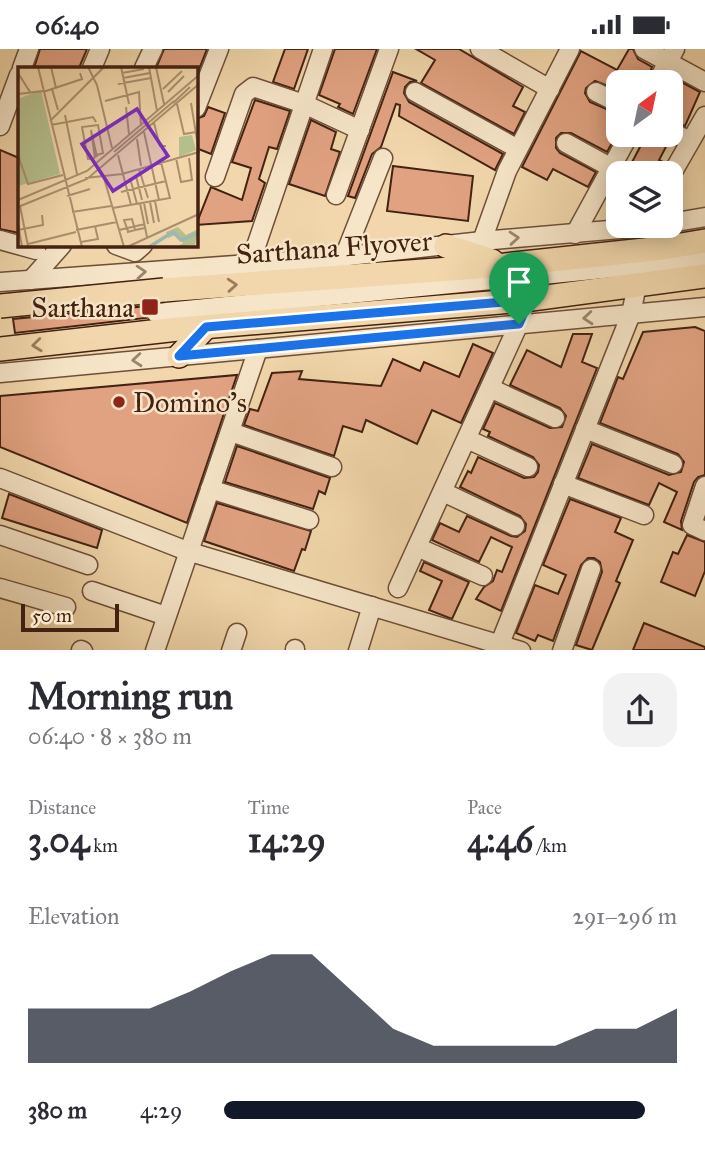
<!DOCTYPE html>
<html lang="en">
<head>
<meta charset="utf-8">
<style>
	body { margin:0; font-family:"IM FELL Great Primer",serif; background:#f2f2f3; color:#2b2b33; height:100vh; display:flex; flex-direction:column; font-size:26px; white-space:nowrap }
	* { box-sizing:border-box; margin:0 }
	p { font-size:23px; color:#7c7c81 }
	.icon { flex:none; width:38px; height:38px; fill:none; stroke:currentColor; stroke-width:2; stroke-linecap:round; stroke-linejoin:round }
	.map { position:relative; height:601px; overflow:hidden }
	.sheet { display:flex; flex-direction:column; background:#fff; flex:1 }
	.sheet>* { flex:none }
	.needle { width:46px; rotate:33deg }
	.tools { position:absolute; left:606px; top:21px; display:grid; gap:14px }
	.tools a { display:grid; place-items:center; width:77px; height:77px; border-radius:14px; background:#fff; box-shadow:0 4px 18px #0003; font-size:35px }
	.scale { position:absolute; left:21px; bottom:18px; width:98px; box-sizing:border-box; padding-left:7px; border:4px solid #432211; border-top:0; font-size:19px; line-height:24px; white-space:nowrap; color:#432211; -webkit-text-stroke:5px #f6e5c8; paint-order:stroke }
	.pin { position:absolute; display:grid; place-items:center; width:60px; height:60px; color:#fff; margin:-72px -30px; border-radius:50% 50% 50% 0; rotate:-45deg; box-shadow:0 0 7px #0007 }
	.pin .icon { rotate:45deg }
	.round { display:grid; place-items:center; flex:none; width:74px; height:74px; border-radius:21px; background:#f2f2f3 }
	.head { display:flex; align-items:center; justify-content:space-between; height:119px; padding:0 28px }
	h1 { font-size:38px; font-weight:700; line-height:52px }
	.metrics { display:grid; grid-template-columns:repeat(3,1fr); gap:10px; height:119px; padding:7px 28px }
	.metrics div { display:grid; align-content:center }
	.metrics b { font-size:35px; font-weight:700 }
	.metrics small { font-size:19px; font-weight:400 }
	.metrics p { font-size:19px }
	.chart { height:196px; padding:14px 28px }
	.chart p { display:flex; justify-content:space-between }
	.chart svg { width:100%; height:126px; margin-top:7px; fill:#111827; opacity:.7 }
	ul { padding:0 28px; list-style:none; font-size:23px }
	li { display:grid; grid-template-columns:112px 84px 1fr; align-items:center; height:52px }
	li i { height:18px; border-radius:9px; background:#111827 }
	.status { display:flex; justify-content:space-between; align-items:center; height:49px; padding:0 35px; background:#fff; direction:ltr }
	.status svg { height:19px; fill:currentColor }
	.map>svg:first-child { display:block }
	.building { fill:#e1a281; stroke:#432211; stroke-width:2 }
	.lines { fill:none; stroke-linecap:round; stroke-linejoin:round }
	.minor-casing { stroke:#6e4f38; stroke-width:21 }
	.major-casing { stroke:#432211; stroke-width:26 }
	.minor { stroke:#f6e5c8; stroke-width:18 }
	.major { stroke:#f1d7ab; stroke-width:23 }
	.major-bridge-casing { stroke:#432211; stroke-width:26; stroke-linecap:butt }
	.major-bridge { stroke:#f1d7ab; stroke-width:23 }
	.oneway { stroke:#9c846c }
	.oneway2 { stroke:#9a7c5e }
	.route-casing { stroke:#fff; stroke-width:14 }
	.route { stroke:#1a73e8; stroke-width:9 }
	.poi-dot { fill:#8f2418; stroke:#f6e5c8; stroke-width:2.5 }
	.labels { text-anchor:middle; stroke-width:5; stroke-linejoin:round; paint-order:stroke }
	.street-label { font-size:28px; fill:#432211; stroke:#f6e5c8 }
	.poi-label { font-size:28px; fill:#432211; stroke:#f6e5c8; text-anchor:end }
	.inset-river { fill:none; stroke:#9cb8b1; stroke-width:3.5 }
	.inset-road { fill:none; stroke:#ab8f6d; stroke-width:2 }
	.view { fill:#7b2cbf; fill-opacity:0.15; stroke:#7b2cbf; stroke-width:3.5 }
	.inset-edge { fill:none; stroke:#432211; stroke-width:3.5 }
</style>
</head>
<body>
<div class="status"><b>06:40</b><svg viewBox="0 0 49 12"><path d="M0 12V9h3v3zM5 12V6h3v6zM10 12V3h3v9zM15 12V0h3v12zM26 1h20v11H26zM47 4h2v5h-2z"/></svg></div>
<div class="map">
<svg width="705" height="602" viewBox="0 0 705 602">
	<rect width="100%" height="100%" fill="#f1d7ab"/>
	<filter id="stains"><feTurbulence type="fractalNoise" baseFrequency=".00286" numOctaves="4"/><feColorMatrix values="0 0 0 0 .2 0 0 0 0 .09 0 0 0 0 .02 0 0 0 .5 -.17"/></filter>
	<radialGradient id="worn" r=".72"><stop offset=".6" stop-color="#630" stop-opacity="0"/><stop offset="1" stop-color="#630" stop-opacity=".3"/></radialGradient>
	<g class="building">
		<polygon points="40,0 87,0 79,19 34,19"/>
		<polygon points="164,0 207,0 196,28 196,19 156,19"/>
		<polygon points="285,0 308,0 294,40 273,33"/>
		<polygon points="335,0 377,0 353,65 338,58 340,55 319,46"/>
		<polygon points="416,0 459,0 523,38 513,57 525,63 514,85 421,34 435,11"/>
		<polygon points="629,0 633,0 638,10 652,18 646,33 618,33 618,41 595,32 586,39 585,44 590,53 618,65 618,83 607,103 571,84 561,84 556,89 556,99 560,104 596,123 588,138 553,120 547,131 522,118 581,2 617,21"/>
		<polygon points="393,23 417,32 410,33 405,38 404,44 409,53 503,105 495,121 399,67 400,56 396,55 381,98 372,105 355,149 348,147"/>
		<polygon points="672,28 700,43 685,77 670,71 670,33"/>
		<polygon points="255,51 290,62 277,100 269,98 259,130 265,134 252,172 196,176 211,138 242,151 251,119 232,113"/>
		<polygon points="208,58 225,64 211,105 196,99 196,70 204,67"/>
		<polygon points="311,71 336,83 331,100 340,103 325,147 289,135"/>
		<polygon points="640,86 660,86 668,94 659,111 665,114 659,124 632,124 630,117 640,98 637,96"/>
		<polygon points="0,101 19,109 19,184 0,180"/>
		<polygon points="393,117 473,127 468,172 387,162"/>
		<polygon points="148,257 145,264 146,269 15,284 13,270"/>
		<polygon points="695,278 705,282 705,426 698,428 694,433 681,472 682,481 664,473 677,443 659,434 649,456 578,429 592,395 669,426 681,423 684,413 678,405 600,374 618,328 623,330 643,283"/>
		<polygon points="573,285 592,285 582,313 597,319 501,562 476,550 484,538 493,532 497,521 502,523 512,498 491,488 479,513 432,491 440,474 459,483 467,467 511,487 517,488 525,482 526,475 520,467 460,438 468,422 471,424 478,408 524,429 534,428 538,423 539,416 533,408 488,387 490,383 483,380 495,354 550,379 562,378 566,367 560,359 510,336 527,301 561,318"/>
		<polygon points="473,295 493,304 461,374 432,361 417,395 366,371 362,383 343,377 334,407 244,376 250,360 258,362 272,324 302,322 299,330 381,337 393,310 420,322 424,313 459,328"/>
		<polygon points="237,326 187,474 0,398 0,347"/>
		<polygon points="237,397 330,429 325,445 319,442 313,460 225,433"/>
		<polygon points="9,445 102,481 97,499 2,469"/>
		<polygon points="570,450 621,469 615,483 633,491 616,532 620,534 592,601 576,596 602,523 600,513 594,509 588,509 581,516 553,592 538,586 535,592 516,584 535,536 558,545 566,526 543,516"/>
		<polygon points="217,454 311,482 305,501 302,500 294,522 204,492"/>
		<polygon points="687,486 705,493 705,522 695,547 661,533 673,503 678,505"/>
		<polygon points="424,513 469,533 452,570 429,561 442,532 420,522"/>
		<polygon points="644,574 705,598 705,601 633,601"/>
	</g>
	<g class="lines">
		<g class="minor-casing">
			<g id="minor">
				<polyline points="480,0 550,40"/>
				<polyline points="644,0 705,33"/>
				<polyline points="22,19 29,0"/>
				<polyline points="92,19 100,0"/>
				<polyline points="144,19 153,0"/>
				<polyline points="657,33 675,0"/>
				<polyline points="415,43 518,100"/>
				<polyline points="596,43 618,54"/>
				<polyline points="196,59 219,0"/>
				<polyline points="0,77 19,26"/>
				<polyline points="670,82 690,92"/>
				<polyline points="566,94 621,124"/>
				<polyline points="215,128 244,45 253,38 304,55 360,81"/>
				<polyline points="670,128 705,67"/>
				<polyline points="336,146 389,0"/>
				<polyline points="670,174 705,168"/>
				<polyline points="575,185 629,86"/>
				<polyline points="0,191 36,201"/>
				<polyline points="482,192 507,122 570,0"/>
				<polyline points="116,196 135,203 143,196"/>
				<polyline points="344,208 383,109"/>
				<polyline points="250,215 323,0"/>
				<polyline points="31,231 62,196"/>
				<polyline points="0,233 331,209 482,192 655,177"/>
				<polyline points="156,264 705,210"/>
				<polyline points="0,324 705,258"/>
				<polyline points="490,339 555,369"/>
				<polyline points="585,380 673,415"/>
				<polyline points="231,383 332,418"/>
				<polyline points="467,390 528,418"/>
				<polyline points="0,429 187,502 521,602"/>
				<polyline points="563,435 644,466"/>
				<polyline points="705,437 692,476 705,482"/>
				<polyline points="210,440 309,471"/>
				<polyline points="443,443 515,477"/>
				<polyline points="0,486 88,516"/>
				<polyline points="417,498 483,527"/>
				<polyline points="0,539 66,558"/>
				<polyline points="398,539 522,268"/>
				<polyline points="92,542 166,567"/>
				<polyline points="81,601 83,602"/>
				<polyline points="155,602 258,300"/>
				<polyline points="231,602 237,584"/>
				<polyline points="295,602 295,600"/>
				<polyline points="358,602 372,557"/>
				<polyline points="497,602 631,265 637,236"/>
				<polyline points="562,602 591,520"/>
			</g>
		</g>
		<g class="major-casing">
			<g id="major">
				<polyline points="446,197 492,212"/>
				<polyline points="164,241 505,216 663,199 705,192"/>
				<polyline points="0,300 178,280 524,251 705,227"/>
				<polyline points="179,307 206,278"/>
			</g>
		</g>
		<use href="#minor" class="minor"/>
		<use href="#major" class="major"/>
		<g class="major-bridge-casing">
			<polyline id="major-bridge" points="0,257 164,241"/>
		</g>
		<use href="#major-bridge" class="major-bridge"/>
	</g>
	<defs><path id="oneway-chevron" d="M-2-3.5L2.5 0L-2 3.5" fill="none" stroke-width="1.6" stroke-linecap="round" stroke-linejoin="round" transform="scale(1.75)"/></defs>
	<g class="oneway">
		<use href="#oneway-chevron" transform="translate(514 189) rotate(-4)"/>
		<use href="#oneway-chevron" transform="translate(141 223) rotate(-4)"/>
		<use href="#oneway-chevron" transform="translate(588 269) rotate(175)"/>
		<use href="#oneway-chevron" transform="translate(137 311) rotate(175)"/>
	</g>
	<g class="oneway2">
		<use href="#oneway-chevron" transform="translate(232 236) rotate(-4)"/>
		<use href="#oneway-chevron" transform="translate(37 296) rotate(174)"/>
	</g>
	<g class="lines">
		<g class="route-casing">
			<polygon id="route" points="529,251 519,275 179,307 206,278"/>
		</g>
		<use href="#route" class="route"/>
	</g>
	<g class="poi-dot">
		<rect x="141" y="249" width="18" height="18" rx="3.5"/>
		<circle cx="119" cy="353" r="7"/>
	</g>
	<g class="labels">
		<g class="street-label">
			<text transform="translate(334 198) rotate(-4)" y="10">Sarthana Flyover</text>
		</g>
		<g class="poi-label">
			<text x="134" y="268">Sarthana</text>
			<text x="133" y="363" text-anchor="start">Domino's</text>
		</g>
	</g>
	<g transform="translate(18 18)">
		<rect width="180" height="180" fill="#f1d7ab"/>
		<path d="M23,23L42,107L0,119V32ZM174,68L178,83L161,90V70ZM160,160L168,168L180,162L177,178L159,180L165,176L157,168L150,171L148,165Z" fill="#b5bf8d"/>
		<path class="inset-river" d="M131,180L155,165L163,173L181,166"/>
		<path class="inset-road" d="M20,0L64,180M33,0L38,21M70,0L79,18L94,81M103,0L111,37M131,0L139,44M138,0L146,37M0,6L12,25M104,6L126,2M105,11L132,6M100,17L133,11M34,22L40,43M145,22L164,4M25,25L64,12L62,6M150,25L166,9M0,27L25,24M87,34L121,25L123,59M155,36L172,20M159,37L166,67L178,65M108,40L111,67M47,48L59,107M32,54L86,0M136,56L142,79H148M33,58L75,50L78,55M73,63L79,90M73,63L77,91M126,65L141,133M119,72L123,99M96,85L156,34M0,88L10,117L45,108M100,88L113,138M77,91L70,92L64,60L80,58L85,86L79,88M158,91L163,115L174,113L171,91M121,102L130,131M118,109L124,133M67,111L104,107L181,85L173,36M86,111L106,180M112,111L119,137M103,125L148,114M49,129L72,122M0,133L69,104L181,8M137,134L141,155M132,135L136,156M122,136L129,170M126,136L130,157M2,139L10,179M0,140L69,112L181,17M95,141L152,131L143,95M54,145L93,139M0,157L4,180M0,163L25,158L24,148M58,163L99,155M101,163L127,157M117,163L114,152L106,153L110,164V165L117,163L127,161M63,175L80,172L77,159M10,177L58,165M109,180L181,147"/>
		<path class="view" d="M119,42L150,89L95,124L64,77Z"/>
		<rect width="180" height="180" class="inset-edge"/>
	</g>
	<rect width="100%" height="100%" filter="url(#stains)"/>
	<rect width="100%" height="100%" fill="url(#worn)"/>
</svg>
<div class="tools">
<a><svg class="needle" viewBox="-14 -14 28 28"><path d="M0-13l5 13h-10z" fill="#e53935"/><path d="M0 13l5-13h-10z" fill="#7c7c81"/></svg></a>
<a><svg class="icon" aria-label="layers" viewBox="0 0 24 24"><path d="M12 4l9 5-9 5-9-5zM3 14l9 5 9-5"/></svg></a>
</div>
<div class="scale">50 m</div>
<div class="pin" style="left:519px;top:275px;background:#1e9e55"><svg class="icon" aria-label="arrive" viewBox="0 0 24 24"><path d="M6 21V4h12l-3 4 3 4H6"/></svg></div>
</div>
<section class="sheet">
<div class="head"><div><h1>Morning run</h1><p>06:40 · 8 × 380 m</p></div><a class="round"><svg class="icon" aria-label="share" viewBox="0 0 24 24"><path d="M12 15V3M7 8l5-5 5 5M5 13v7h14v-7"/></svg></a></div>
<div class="metrics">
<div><p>Distance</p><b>3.04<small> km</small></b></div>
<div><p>Time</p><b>14:29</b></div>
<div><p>Pace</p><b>4:46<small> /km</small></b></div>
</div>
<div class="chart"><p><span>Elevation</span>291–296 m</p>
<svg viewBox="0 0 160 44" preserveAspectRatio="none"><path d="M0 44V25L10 25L20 25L30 25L40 19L50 12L60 6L70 6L80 19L90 32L100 38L110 38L120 38L130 38L140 32L150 32L160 25V44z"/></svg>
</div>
<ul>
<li><b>380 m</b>4:29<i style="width:93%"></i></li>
</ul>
</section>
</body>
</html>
